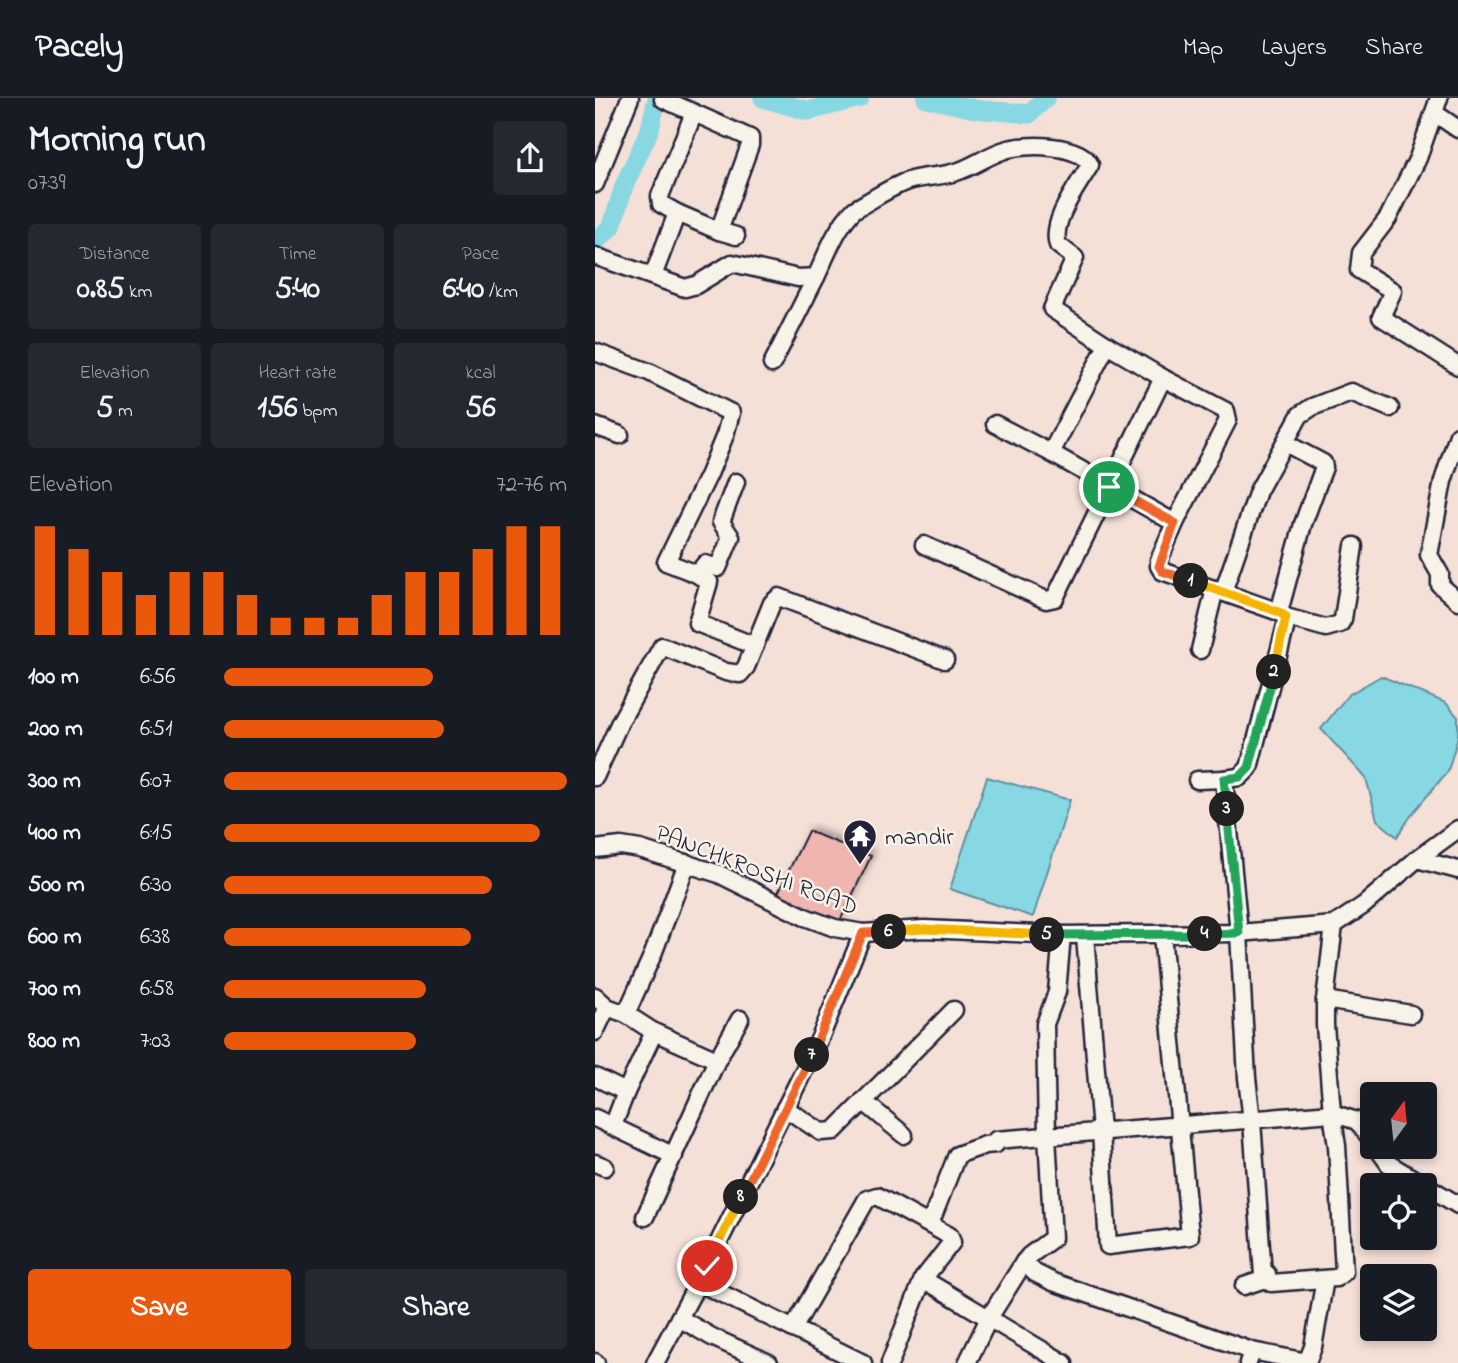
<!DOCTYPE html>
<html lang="en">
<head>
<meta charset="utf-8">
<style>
	body { margin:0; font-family:"Indie Flower",sans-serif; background:#242831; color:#f1f3f6; height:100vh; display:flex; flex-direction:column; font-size:26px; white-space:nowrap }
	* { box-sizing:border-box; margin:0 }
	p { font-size:23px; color:#9ea1a6 }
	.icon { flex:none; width:38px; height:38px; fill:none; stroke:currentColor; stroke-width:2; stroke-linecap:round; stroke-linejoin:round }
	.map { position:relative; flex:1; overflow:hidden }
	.details { display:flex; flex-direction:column; background:#171b24; width:595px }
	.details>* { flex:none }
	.needle { width:46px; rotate:15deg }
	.tools { position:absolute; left:765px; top:984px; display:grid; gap:14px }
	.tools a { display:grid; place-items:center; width:77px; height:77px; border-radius:7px; background:#171b24; box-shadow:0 4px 10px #0003; font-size:35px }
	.pin { position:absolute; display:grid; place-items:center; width:60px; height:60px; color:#fff; margin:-30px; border:4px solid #fff; border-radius:50%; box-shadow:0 2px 7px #0007 }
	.km { position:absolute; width:35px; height:35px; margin:-18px; border-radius:50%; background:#222; color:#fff; font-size:19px; line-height:35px; text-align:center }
	.round { display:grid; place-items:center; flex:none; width:74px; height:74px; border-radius:7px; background:#242831 }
	.head { display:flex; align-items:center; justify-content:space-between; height:119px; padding:0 28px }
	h1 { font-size:38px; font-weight:800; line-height:52px }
	.metrics { display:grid; grid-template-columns:repeat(3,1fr); gap:10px; height:119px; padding:7px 28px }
	.metrics div { display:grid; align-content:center; border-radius:7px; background:#242831; text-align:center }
	.metrics b { font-size:30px; font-weight:800 }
	.metrics small { font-size:19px; font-weight:400 }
	.metrics p { font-size:19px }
	.chart { height:196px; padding:14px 28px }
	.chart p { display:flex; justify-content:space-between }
	.chart svg { width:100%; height:126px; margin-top:7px; stroke:#ea580c; stroke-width:6 }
	.primary-button { display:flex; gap:14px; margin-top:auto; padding:14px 28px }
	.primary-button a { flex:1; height:80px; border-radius:7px; background:#ea580c; color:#fff; font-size:28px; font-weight:800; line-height:80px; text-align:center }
	.primary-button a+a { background:#242831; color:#f1f3f6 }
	ul { padding:0 28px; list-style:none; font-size:23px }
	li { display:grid; grid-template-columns:112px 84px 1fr; align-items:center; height:52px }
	li i { height:18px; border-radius:9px; background:#ea580c }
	header { display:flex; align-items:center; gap:42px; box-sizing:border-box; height:98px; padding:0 35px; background:#171b24; border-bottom:2px solid #363941 }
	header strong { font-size:33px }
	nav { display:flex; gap:38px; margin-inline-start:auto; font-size:24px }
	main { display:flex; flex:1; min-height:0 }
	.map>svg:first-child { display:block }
	.water { fill:#88d8e3; stroke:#5f8fa0; stroke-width:2 }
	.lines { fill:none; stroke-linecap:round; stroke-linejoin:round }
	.river { stroke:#88d8e3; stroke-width:19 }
	.building { fill:#f0b5ae; stroke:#22223b; stroke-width:2; filter:url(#shadow) }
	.minor-casing { stroke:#22223b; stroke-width:21 }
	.minor { stroke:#f7f3e8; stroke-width:16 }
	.split-1-casing { stroke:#fff; stroke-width:14 }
	.split-2-casing { stroke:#fff; stroke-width:14 }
	.split-3-casing { stroke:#fff; stroke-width:14 }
	.split-4-casing { stroke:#fff; stroke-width:14 }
	.split-5-casing { stroke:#fff; stroke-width:14 }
	.split-6-casing { stroke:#fff; stroke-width:14 }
	.split-7-casing { stroke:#fff; stroke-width:14 }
	.split-8-casing { stroke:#fff; stroke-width:14 }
	.split-9-casing { stroke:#fff; stroke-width:14 }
	.split-1 { stroke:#f0652b; stroke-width:9 }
	.split-2 { stroke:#f5b400; stroke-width:9 }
	.split-3 { stroke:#22a559; stroke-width:9 }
	.split-4 { stroke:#22a559; stroke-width:9 }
	.split-5 { stroke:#22a559; stroke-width:9 }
	.split-6 { stroke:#f5b400; stroke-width:9 }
	.split-7 { stroke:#f0652b; stroke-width:9 }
	.split-8 { stroke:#f0652b; stroke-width:9 }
	.split-9 { stroke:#f5b400; stroke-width:9 }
	.labels { text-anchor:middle; stroke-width:5; stroke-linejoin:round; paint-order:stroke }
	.poi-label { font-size:24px; fill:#22223b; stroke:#f7f3e8; text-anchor:start }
	.street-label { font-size:24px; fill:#22223b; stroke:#f7f3e8 }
</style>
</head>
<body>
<header>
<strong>Pacely</strong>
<nav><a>Map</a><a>Layers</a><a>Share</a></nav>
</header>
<main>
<section class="details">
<div class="head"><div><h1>Morning run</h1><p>07:39</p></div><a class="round"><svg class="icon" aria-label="share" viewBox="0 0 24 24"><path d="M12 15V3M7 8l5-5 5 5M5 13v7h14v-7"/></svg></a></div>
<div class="metrics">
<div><p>Distance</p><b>0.85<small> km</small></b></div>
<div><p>Time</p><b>5:40</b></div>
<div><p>Pace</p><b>6:40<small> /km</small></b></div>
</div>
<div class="metrics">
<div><p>Elevation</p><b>5<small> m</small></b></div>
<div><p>Heart rate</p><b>156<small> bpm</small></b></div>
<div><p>kcal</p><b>56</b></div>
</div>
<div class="chart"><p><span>Elevation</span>72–76 m</p>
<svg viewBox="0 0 160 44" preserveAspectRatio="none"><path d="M5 44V6M15 44V14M25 44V22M35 44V30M45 44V22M55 44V22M65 44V30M75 44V38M85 44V38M95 44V38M105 44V30M115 44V22M125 44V22M135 44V14M145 44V6M155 44V6"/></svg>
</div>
<ul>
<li><b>100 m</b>6:56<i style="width:61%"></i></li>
<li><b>200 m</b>6:51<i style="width:64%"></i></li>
<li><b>300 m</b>6:07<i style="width:100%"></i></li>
<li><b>400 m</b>6:15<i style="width:92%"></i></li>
<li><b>500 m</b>6:30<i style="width:78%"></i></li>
<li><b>600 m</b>6:38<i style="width:72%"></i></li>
<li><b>700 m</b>6:58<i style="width:59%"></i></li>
<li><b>800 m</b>7:03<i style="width:56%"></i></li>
</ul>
<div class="primary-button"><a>Save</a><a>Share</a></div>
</section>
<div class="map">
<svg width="863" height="1265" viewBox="0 0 863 1265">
	<defs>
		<filter id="shadow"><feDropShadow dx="4.5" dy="-4.5" stdDeviation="3.5" flood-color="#0004"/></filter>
	</defs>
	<rect width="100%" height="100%" fill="#f5e0d7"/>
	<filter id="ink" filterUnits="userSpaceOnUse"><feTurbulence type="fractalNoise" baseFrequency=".0143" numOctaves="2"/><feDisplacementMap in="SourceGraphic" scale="14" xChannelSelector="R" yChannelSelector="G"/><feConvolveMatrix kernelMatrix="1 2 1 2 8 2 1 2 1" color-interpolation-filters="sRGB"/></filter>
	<g filter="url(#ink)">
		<g class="water">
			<polygon points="786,578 851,605 863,619 863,638 853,673 817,716 802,739 782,722 771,680 726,631 753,597"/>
			<polygon points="392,679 475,702 438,819 355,791"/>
		</g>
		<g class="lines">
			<g class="river">
				<polyline points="168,0 213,13 265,0"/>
				<polyline points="331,0 379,11 434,16 451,0"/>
				<polyline points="0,144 17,128 29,88 55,31 62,0"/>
			</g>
		</g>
		<polygon class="building" points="213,733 276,758 245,823 181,799"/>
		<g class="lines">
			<g class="minor-casing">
				<g id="minor">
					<polyline points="844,0 823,60 793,120 766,155 764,172 798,193 786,219 863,268"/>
					<polyline points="68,1 155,40 155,47 124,133 141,138"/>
					<polyline points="844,18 863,31"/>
					<polyline points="0,86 35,0"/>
					<polyline points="82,115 124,133"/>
					<path d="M0,158L90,190L101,187L137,165L203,180L221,179C232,156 241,129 260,111C277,102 295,89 313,83C328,78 345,79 361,74C378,69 393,57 410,52C430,45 486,46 495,67C483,88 455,123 463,147L480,160L457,211L512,247L456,355L580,425L564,462V468L567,473L684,514L691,519L692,523L654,670L645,679L629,681L644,835L652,980L657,1023L668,1177L670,1181L676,1185L741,1180L749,1174L742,1048L737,1015L730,927V902L739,827"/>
					<polyline points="58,178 82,115 66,106 65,98 99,15"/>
					<polyline points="512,247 568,280 631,313 633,322 580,425"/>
					<polyline points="0,254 54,274 136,315 130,337 114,376 71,464 102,476 114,484 102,525 160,548"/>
					<polyline points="177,266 221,179"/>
					<polyline points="400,326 456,355"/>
					<polyline points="0,328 25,337"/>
					<polyline points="863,337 848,383 834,457 845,476 845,487 863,503"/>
					<polyline points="329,447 451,502 460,500 568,280"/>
					<polyline points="102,476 110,466 123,470 136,439 126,424 141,384"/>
					<polyline points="628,494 663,393 705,317 717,309 756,294 795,310"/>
					<polyline points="684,514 708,426 729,369 728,365 690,345"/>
					<polyline points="691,519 731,530 745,526 748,521 759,448"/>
					<polyline points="605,552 620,491"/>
					<polyline points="0,679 25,624 67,548 131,574 145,576 151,569 177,505 184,499 350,562"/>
					<polyline points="602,682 629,681"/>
					<polyline points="0,751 26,748 45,751 124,776 210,819 240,830 268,835 329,831 467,837 644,835 739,827 769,807 822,761 863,731"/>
					<polyline points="822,761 863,772"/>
					<polyline points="490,838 506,1033 513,1148 595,1138 567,836"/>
					<polyline points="0,898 12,909 31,916 59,934 122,962"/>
					<polyline points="730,902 816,916"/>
					<polyline points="31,916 58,856 92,765"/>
					<polyline points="0,934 12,909"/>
					<polyline points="0,979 31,994"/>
					<polyline points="268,1003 309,1037"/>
					<polyline points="190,1010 226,1034 239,1033 359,912"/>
					<polyline points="0,1020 79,1058"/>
					<polyline points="18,1028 31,994 59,934"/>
					<polyline points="401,1042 737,1015 762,1023 777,1042"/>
					<polyline points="781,1048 794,1066 829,1087"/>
					<polyline points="0,1065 10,1069"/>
					<polyline points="830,1087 863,1107"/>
					<polyline points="50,1119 122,962 145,921"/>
					<polyline points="335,1126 362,1057 390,1047 401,1046"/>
					<polyline points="429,1164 440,1175 458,1184 657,1253"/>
					<polyline points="103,1184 268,1265"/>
					<polyline points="649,1188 670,1181 672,1176"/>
					<polyline points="84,1220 117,1239 174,1265"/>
					<polyline points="198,1231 272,1101 282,1098 355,1138 357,1144 328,1181"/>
					<polyline points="0,1264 1,1265"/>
					<polyline points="60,1265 112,1168 226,938 268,835"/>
					<polyline points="295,1265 328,1181 469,1265"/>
					<polyline points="372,1265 394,1220 429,1164 434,1158 458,1140 452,1038 450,926 462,894 467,837"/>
					<polyline points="653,1265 657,1253 712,1264 718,1249 730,1181"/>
				</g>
			</g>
			<use href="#minor" class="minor"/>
		</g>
	</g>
	<g class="lines" filter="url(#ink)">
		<g class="split-1-casing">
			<polyline id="split-1" points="514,389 580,425 564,468 567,473 596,483"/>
		</g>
		<g class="split-2-casing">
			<polyline id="split-2" points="596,483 684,514 691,519 679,574"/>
		</g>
		<g class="split-3-casing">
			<polyline id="split-3" points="632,711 629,681 645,679 654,670 679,574"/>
		</g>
		<g class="split-4-casing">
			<polyline id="split-4" points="610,836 644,835 632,711"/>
		</g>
		<g class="split-5-casing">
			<polyline id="split-5" points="452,837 610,836"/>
		</g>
		<g class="split-6-casing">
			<polyline id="split-6" points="294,834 329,831 452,837"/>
		</g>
		<g class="split-7-casing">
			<polyline id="split-7" points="217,957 268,835 294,834"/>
		</g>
		<g class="split-8-casing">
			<polyline id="split-8" points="146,1099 217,957"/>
		</g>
		<g class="split-9-casing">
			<polyline id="split-9" points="112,1168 146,1099"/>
		</g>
		<use href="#split-1" class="split-1"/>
		<use href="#split-2" class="split-2"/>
		<use href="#split-3" class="split-3"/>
		<use href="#split-4" class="split-4"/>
		<use href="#split-5" class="split-5"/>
		<use href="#split-6" class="split-6"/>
		<use href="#split-7" class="split-7"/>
		<use href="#split-8" class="split-8"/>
		<use href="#split-9" class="split-9"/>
	</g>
	<defs>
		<g id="temple-pin" transform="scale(1.75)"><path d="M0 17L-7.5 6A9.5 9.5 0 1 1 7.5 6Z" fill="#22223b" stroke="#f7f3e8"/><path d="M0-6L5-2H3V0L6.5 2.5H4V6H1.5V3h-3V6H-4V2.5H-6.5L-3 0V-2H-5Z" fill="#fff"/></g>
	</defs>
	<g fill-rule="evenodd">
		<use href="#temple-pin" x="265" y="738"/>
	</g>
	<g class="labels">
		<g class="poi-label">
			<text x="290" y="746">mandir</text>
		</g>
		<g class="street-label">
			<text transform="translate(162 771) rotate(21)" y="8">PANCHKROSHI ROAD</text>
		</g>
	</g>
</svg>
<div class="tools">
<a><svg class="needle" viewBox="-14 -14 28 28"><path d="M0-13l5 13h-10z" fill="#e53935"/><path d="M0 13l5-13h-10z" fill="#9ea1a6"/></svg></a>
<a><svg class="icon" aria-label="locate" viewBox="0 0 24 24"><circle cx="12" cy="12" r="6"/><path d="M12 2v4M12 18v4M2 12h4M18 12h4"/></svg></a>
<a><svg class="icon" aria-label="layers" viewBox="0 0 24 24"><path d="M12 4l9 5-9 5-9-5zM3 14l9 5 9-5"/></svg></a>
</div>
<div class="pin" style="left:514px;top:389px;background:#1e9e55"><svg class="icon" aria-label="arrive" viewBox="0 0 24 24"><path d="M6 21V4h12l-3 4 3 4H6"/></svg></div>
<div class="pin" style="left:112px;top:1168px;background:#d93025"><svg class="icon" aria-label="check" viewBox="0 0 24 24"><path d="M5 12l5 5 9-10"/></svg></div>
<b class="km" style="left:596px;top:483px">1</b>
<b class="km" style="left:679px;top:574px">2</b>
<b class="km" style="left:632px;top:711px">3</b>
<b class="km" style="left:610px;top:836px">4</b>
<b class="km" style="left:452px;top:837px">5</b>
<b class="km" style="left:294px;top:834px">6</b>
<b class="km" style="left:217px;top:957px">7</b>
<b class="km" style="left:146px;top:1099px">8</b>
</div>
</main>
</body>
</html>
